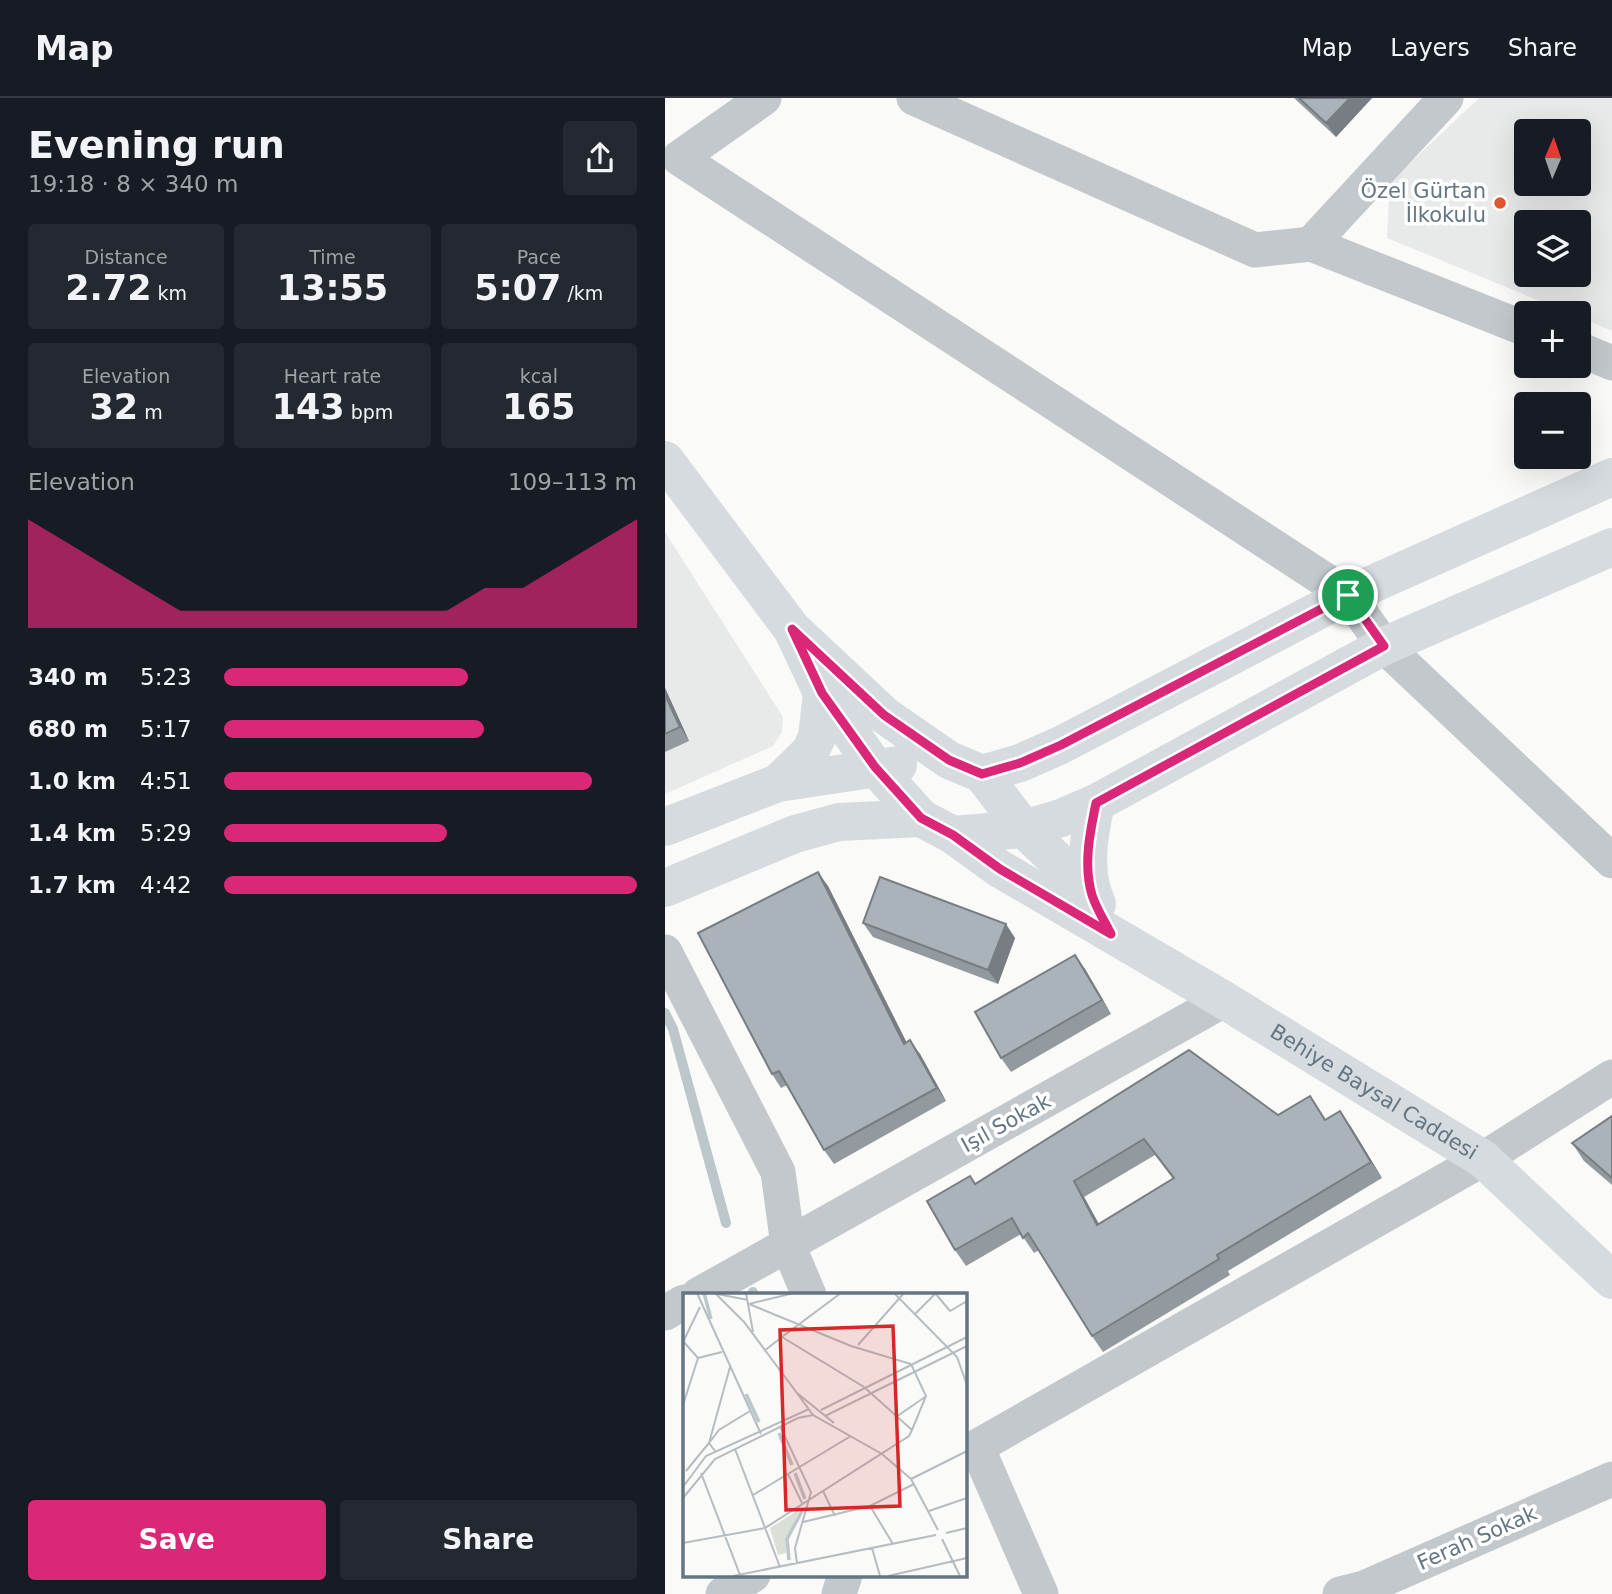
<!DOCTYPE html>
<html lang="en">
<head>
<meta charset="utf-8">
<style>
	body { margin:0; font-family:"DejaVu Sans",sans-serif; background:#242831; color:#f1f3f6; height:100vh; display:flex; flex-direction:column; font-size:26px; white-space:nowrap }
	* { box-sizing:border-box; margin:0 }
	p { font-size:23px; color:#9ea1a6 }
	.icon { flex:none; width:38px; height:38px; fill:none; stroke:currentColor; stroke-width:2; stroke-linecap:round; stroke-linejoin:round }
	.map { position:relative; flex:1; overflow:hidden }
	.side { display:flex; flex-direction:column; background:#171b24; width:665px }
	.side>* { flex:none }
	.needle { width:46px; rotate:2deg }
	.buttons { position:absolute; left:849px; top:21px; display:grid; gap:14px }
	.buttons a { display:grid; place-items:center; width:77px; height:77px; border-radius:7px; background:#171b24; box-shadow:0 7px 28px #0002; font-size:35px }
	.pin { position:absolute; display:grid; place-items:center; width:60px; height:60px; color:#fff; margin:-30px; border:4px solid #fff; border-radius:50%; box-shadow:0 2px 7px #0007 }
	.round { display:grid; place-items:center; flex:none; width:74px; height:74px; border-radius:7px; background:#242831 }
	.headline { display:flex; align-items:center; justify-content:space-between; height:119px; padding:0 28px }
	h1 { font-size:38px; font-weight:600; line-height:52px }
	.metrics { display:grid; grid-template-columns:repeat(3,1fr); gap:10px; height:119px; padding:7px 28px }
	.metrics div { display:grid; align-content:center; border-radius:7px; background:#242831; text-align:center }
	.metrics b { font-size:35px; font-weight:600 }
	.metrics small { font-size:19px; font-weight:400 }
	.metrics p { font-size:19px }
	.chart { height:196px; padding:14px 28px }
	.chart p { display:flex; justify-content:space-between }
	.chart svg { width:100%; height:126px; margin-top:7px; fill:#db2777; opacity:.7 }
	.action { display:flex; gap:14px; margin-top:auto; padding:14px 28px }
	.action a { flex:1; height:80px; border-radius:7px; background:#db2777; color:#fff; font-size:28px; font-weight:600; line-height:80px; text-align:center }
	.action a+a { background:#242831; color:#f1f3f6 }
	ul { padding:0 28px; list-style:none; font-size:23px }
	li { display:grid; grid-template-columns:112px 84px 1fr; align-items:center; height:52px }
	li i { height:18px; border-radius:9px; background:#db2777 }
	header { display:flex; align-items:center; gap:42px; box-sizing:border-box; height:98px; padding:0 35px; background:#171b24; border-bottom:2px solid #363941 }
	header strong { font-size:33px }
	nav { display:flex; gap:38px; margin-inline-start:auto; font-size:24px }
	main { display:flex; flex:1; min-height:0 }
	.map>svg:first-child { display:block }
	.built { fill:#e8e9e9; fill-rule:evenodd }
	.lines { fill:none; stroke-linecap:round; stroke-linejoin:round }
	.stream { stroke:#bbc7cb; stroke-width:10 }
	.minor { stroke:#c3c8cc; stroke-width:35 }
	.secondary { stroke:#d6dbdf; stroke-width:38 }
	.wall { fill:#929a9f; fill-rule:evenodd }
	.shaded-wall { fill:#777d82 }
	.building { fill:#aab3b9; stroke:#777d82; stroke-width:2; fill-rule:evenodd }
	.route-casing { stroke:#fff; stroke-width:14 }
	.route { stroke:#db2777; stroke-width:9 }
	.poi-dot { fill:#e4572e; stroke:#fff; stroke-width:2.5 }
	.labels { text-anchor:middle; stroke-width:7; stroke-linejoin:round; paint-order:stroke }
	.poi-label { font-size:21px; fill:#657683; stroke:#fff; text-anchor:end }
	.street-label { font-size:21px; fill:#657683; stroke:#fff }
	.inset-river { fill:none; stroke:#bbc7cb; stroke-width:3.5 }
	.inset-road { fill:none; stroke:#b5bdc2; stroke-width:2 }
	.view { fill:#d62828; fill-opacity:0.15; stroke:#d62828; stroke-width:3.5 }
	.inset-edge { fill:none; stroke:#657683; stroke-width:3.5 }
</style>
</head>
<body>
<header>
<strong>Map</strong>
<nav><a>Map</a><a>Layers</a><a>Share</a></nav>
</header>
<main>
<section class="side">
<div class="headline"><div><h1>Evening run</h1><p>19:18 · 8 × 340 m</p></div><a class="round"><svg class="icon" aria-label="share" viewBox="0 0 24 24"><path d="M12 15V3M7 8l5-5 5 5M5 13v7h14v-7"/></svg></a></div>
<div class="metrics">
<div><p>Distance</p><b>2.72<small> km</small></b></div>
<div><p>Time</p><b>13:55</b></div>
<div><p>Pace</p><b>5:07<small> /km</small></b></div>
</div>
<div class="metrics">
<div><p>Elevation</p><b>32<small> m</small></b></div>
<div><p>Heart rate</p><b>143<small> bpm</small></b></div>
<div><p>kcal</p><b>165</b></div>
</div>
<div class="chart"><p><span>Elevation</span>109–113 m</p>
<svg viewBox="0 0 160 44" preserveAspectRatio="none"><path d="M0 44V6L10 14L20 22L30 30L40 38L50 38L60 38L70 38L80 38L90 38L100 38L110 38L120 30L130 30L140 22L150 14L160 6V44z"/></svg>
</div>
<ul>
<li><b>340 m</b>5:23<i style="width:59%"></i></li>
<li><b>680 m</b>5:17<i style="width:63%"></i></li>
<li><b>1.0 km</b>4:51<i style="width:89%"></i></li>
<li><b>1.4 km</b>5:29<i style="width:54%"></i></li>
<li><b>1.7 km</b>4:42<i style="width:100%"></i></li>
</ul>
<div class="action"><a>Save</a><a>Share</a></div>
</section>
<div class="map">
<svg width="947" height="1496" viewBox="0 0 947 1496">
	<rect width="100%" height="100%" fill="#fafaf8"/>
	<g class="built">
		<path d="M814,0H947V233L914,219V215H904L722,140L725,84ZM861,33H914V86H861ZM861,124H914V177H861Z"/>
		<polygon points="0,434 118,619 117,634 108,648 0,696"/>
	</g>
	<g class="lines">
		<g class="stream">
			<polyline points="0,915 8,931 61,1125"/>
			<polyline points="88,1194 89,1197"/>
		</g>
		<g class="minor">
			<polyline points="99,0 14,60 683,497 719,548 947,763"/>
			<polyline points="249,0 590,152 646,146 861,231"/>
			<polyline points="646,146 781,0"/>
			<polyline points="914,251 947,265"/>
			<polyline points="0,854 113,1074 123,1147 144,1197"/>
			<polyline points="33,1197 559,902"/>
			<polyline points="0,1215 19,1204"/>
			<polyline points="312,1349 376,1496"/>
			<polyline points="299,1356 818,1061 947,979"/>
			<polyline points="58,1496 88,1477"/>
			<polyline points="174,1496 180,1477"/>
			<polyline points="675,1496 699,1490 947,1381"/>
		</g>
		<g class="secondary">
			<polyline points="0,362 127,531 219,617 284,662 317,676 359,731 427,796"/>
			<path id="s1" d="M127,531L157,595L210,669L256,720L288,737L335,771L559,902L818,1061L947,1182"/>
			<polyline points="317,676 355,665 396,647 683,497 947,379"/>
			<polyline points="113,685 145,654 152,639 157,595"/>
			<path d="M431,705C424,737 417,774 432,806"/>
			<polyline points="0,729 113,685 233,667"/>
			<polyline points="288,737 359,731 396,720 431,705 719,548 947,449"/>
			<polyline points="0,790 130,736 174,724 256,720"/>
		</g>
	</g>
	<g class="wall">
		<polygon points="629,0 707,0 671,39"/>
		<polygon points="0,590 24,643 0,654"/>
		<polygon points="163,788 241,944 255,956 281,1003 169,1066 159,1052 122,987 116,990 107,976"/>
		<polygon points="198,825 350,840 333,886 208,839"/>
		<polygon points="420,871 446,916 346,974 336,960"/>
		<path d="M524,952L613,1017L645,998L661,1022L686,1029L717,1080L563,1173L565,1177L438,1254L427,1238L374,1152L369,1155L356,1136L301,1168L290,1152L310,1086ZM490,1057L508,1081L434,1126L419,1099Z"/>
		<polygon points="947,1018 947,1087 919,1063 907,1045"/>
	</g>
	<g class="shaded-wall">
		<polygon points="685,0 707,0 671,39 661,25"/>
		<polygon points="0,590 24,643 15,629 0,597"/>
		<polygon points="153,774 163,788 249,959 239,946"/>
		<polygon points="341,826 350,840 333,886 323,872"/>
		<polygon points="410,857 420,871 446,916 437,902"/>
		<polygon points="245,942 255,956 281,1003 272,990"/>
		<polygon points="675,1013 686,1029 717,1080 706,1064"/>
		<polygon points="409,1083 419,1099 443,1143 432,1127"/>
	</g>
	<g class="building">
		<polygon points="634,0 685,0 661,25"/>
		<polygon points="0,597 15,629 0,636"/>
		<polygon points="153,774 239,946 245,942 272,990 159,1052 114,973 107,976 33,835"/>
		<polygon points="215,779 341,826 323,872 198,825"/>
		<polygon points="410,857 437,902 336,960 310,914"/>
		<path d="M524,952L613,1017L645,998L660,1022L675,1013L706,1064L552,1157L554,1161L427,1238L363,1135L358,1140L347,1120L290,1152L262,1103L305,1078L310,1086ZM479,1041L509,1080L432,1127L409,1083Z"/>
		<polygon points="947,1018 947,1080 907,1045"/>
	</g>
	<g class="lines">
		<g class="route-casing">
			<path id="route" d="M683,497L719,548L431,705C425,734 418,767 427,797C431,810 440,824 446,836L335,771L288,737L256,720L210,669L157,595L127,531L219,617L284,662L317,676L355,665L396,647Z"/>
		</g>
		<use href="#route" class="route"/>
	</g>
	<circle class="poi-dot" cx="835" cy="105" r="7"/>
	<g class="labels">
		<g class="poi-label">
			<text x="821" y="100">Özel Gürtan<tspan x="821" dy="24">İlkokulu</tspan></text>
		</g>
		<g class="street-label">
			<text dy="7" stroke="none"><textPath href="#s1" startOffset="760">Behiye Baysal Caddesi</textPath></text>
			<text transform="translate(341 1025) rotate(-29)" y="7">Işıl Sokak</text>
			<text transform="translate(812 1440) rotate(-24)" y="7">Ferah Sokak</text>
		</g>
	</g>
	<g transform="translate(18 1195)">
		<rect width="284" height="284" fill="#fafaf8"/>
		<path d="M117,216L105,242L103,260L95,262L87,235Z" fill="#dadfd7"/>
		<path class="inset-river" d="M21,0L28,26M63,101L76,129M96,140L109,172M112,180L122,206M106,267L104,246L119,218"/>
		<path class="inset-road" d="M14,0L78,141M32,0L61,29L114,100L151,130M63,0L70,39M211,0L274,64L284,92M252,0L267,18L284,8M34,1L65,7M66,11L168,53L228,71L243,103L229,137M66,11L111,0M231,22L252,1M0,48L15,65L0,112M0,49L17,14M175,52L221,0M81,58L99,44M15,65L39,59M114,100L130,122L199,161L228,186L255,237M138,117L284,44M142,123L284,53M213,124L242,104M97,133L128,199L112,255L114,271M52,156L97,274M32,158L26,150L36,137L67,118M3,178L26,150L47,74M18,180L57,282M105,181L119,210M228,186L284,158M0,194L23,163L126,116M140,198L152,223M70,202L168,143M0,205L32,166L115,125L130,122M187,213L210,251M246,218L284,205M120,229L187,213L231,191M263,240L284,235M259,246L277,283M0,250L82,235L226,143L229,137L181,94L99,44L158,0M189,255L197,283M50,283L253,242M205,283L284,265"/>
		<path class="view" d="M210,33L217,213L103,217L97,37Z"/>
		<rect width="284" height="284" class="inset-edge"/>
	</g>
</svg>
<div class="buttons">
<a><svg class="needle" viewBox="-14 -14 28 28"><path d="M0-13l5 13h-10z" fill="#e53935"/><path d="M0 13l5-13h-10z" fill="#9ea1a6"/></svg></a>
<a><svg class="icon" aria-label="layers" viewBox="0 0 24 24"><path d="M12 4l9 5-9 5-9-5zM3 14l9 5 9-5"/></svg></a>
<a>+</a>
<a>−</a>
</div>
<div class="pin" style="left:683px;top:497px;background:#1e9e55"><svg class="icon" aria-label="arrive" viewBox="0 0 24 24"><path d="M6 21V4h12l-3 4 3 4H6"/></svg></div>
</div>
</main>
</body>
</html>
